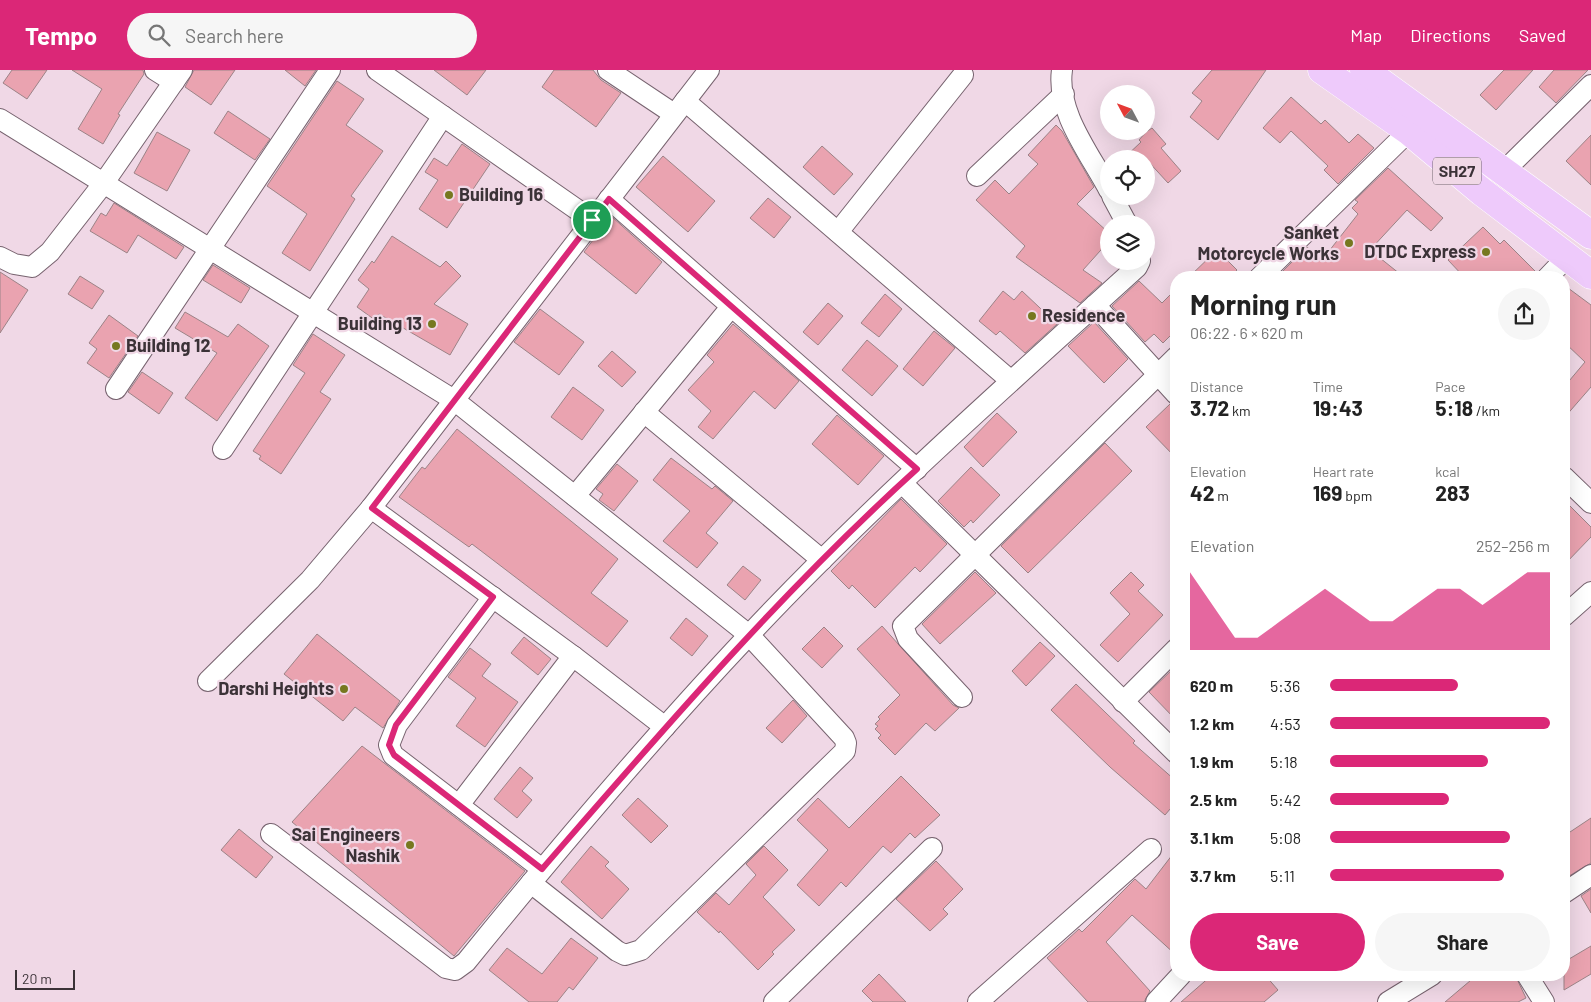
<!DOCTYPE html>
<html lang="en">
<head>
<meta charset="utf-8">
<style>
	body { margin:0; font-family:Barlow,sans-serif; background:#f6f6f6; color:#222; height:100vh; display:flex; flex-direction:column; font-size:19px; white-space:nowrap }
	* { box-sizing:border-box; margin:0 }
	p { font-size:16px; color:#767676 }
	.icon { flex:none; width:28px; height:28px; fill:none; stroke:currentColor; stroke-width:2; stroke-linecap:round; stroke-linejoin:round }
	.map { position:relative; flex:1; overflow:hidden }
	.details { position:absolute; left:1170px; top:201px; width:400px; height:710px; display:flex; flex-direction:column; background:#fff; border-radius:20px; box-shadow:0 5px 20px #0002 }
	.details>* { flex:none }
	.needle { width:32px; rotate:311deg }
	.controls { position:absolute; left:1100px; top:15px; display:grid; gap:10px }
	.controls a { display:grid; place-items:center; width:55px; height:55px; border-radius:50%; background:#fff; box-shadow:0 5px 20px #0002; font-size:25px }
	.scale { position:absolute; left:15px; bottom:12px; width:60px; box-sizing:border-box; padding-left:5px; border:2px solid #3b3237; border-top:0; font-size:14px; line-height:18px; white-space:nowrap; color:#3b3237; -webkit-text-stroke:4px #f0d8e6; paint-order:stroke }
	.pin { position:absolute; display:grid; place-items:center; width:42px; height:42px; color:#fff; margin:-21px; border:2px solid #fff; border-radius:50%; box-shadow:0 1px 5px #0007 }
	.round { display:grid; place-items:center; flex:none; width:52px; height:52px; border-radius:26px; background:#f6f6f6 }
	.overview { display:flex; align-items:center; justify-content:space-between; height:85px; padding:0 20px }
	h1 { font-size:28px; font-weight:700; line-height:38px }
	.figures { display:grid; grid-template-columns:repeat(3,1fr); gap:8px; height:85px; padding:5px 20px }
	.figures div { display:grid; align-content:center }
	.figures b { font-size:21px; font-weight:700 }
	.figures small { font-size:14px; font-weight:400 }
	.figures p { font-size:14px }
	.chart { height:140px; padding:10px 20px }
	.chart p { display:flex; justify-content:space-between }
	.chart svg { width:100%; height:90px; margin-top:5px; fill:#db2777; opacity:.7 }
	.button { display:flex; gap:10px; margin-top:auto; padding:10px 20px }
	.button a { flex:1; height:58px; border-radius:30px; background:#db2777; color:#fff; font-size:20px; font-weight:700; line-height:58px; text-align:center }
	.button a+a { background:#f6f6f6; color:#222 }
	ul { padding:0 20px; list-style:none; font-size:16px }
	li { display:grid; grid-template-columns:80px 60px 1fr; align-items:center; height:38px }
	li i { height:12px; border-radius:6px; background:#db2777 }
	header { display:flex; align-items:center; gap:30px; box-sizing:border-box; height:70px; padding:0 25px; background:#db2777; color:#fff }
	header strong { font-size:24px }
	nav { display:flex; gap:28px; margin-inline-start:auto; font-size:18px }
	.search { width:350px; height:45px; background:#f6f6f6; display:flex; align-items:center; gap:12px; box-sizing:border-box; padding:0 18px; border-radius:28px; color:#767676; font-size:19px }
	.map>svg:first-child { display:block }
	.building { fill:#eaa3b0; stroke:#9c8387 }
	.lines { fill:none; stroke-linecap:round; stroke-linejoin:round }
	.minor-casing { stroke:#77636f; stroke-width:22 }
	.primary-casing { stroke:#fff; stroke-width:29 }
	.minor { stroke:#fff; stroke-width:20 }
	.primary { stroke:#eecafb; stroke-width:28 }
	.route-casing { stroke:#fff; stroke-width:10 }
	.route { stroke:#db2777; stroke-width:6 }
	.poi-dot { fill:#76781f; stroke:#f0d8e6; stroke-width:2 }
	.labels { text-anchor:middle; stroke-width:4.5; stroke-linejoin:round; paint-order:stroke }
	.shield { fill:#f0d8e6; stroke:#71646c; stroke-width:1 }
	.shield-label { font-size:16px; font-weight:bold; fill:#3b3237 }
	.poi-label { font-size:18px; font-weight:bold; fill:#3b3237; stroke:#f0d8e6; text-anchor:end }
</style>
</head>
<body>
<header>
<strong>Tempo</strong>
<div class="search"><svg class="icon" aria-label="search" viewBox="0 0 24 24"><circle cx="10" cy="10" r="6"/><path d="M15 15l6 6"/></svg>Search here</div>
<nav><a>Map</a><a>Directions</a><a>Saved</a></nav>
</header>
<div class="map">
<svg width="1591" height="932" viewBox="0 0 1591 932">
	<rect width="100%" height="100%" fill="#f0d8e6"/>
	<g class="building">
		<polygon points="12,0 47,0 27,29 3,13"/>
		<polygon points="72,0 143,0 144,4 118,44 120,45 103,74 78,59 102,19"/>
		<polygon points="194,0 235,0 211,35 185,17"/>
		<polygon points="285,0 316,0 305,16"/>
		<polygon points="434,0 486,0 467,25"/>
		<polygon points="554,0 593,0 601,10 621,23 596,57 542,17"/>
		<polygon points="1212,0 1266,0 1218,70 1190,47 1202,31 1192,23"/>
		<polygon points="1504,0 1533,0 1496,40 1480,25"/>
		<polygon points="1554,0 1588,0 1556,33 1539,17"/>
		<polygon points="337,11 364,29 346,55 383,81 351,126 355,129 310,201 282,183 307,144 267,116"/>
		<polygon points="1291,27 1321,54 1325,50 1349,73 1358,64 1374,78 1338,114 1324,100 1328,96 1291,61 1280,73 1263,58"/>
		<polygon points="228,41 270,69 255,90 214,63"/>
		<polygon points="1056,55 1062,61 1094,117 1077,134 1109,163 1109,171 1083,200 1102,213 1080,233 1016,187 1025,176 976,130 995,110 1009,124 1038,94 1028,85"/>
		<polygon points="1152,58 1166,74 1161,78 1181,101 1168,113 1146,89 1123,89 1141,72 1139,70 1146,62"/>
		<polygon points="157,62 190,80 167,121 134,103"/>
		<polygon points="1591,65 1591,115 1566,91"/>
		<polygon points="462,74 490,94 447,158 419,139 438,110 425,102 434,88 447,96"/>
		<polygon points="822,76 853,104 834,125 803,97"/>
		<polygon points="663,86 715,131 688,162 636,117"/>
		<polygon points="1388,98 1443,148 1431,161 1407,140 1370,180 1405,208 1290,208 1283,201 1307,177 1322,190 1358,144 1352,138 1358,132 1355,130"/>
		<polygon points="768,128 791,147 774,168 750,148"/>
		<polygon points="114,133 184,177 176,189 138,165 127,183 90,161 101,143 106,146"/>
		<polygon points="611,146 662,192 636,224 584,182"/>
		<polygon points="1483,157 1500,174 1504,170 1537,203 1535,208 1465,208 1448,190"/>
		<polygon points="392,166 440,197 446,191 461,206 434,234 468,254 450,285 379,244 375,250 357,237 369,219 358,210 372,191 374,193"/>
		<polygon points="1217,180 1237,200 1229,208 1188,208"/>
		<polygon points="213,195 250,218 241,233 203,210"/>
		<polygon points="0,202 28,220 0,263"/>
		<polygon points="80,206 104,221 92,239 68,224"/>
		<polygon points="1139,211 1162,233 1176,219 1176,260 1163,273 1154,264 1145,272 1112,236"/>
		<polygon points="1564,215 1591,235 1591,317 1564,348 1564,317 1585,292 1564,272"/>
		<polygon points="1003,221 1014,230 1022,221 1057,254 1025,283 1000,261 996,265 979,251"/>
		<polygon points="885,224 902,239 879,267 861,253"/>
		<polygon points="828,233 843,246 818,275 803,262"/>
		<polygon points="540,239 584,272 559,305 514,272"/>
		<polygon points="185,242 228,267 238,254 269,276 217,351 185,328 217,283 175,258"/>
		<polygon points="109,245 138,266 109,308 87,293 97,279 89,273"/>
		<polygon points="1094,252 1128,289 1104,313 1068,276"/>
		<polygon points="733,254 799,311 775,339 754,321 713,369 698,357 711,341 688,320 714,292 707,285"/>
		<polygon points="934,261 955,278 923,316 903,299"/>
		<polygon points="313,264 345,285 320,322 331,329 281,404 259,389 261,386 253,381 305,303 293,295"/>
		<polygon points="867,270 898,296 872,326 842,300"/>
		<polygon points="612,281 636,302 622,317 598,296"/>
		<polygon points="142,302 173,323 159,344 128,322"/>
		<polygon points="573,317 604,340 582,370 551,347"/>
		<polygon points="1170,334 1176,336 1176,388 1146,357"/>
		<polygon points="997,343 1017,362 983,397 964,377"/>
		<polygon points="837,345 884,386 858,415 812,374"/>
		<polygon points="457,359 618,489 591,523 628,551 607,577 472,474 469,477 399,427 422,397 425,399"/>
		<polygon points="1105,373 1132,401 1028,503 1001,476"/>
		<polygon points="671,388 712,419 715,416 733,431 706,463 718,473 697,498 663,471 690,441 653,410"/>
		<polygon points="617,394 638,411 614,441 599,430 603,424 596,419"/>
		<polygon points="971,397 1000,425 973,453 971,450 964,457 938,431"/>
		<polygon points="901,429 947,474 920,502 915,497 875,538 852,515 849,519 831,501"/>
		<polygon points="1564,430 1591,457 1591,467 1564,495"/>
		<polygon points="743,496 761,510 745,530 727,515"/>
		<polygon points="975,502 996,523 940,574 922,554"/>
		<polygon points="1131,502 1144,515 1138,521 1163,545 1118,592 1100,575 1130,544 1110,523"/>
		<polygon points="686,548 708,566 692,586 670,568"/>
		<polygon points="882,556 953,635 959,638 935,661 926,653 895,685 878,668 881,665 875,659 878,656 875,654 880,649 878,647 900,625 857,579"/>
		<polygon points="824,557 843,576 822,598 802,579"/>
		<polygon points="317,564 400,631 383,658 355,637 343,651 284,604"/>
		<polygon points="524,567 551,589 538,605 511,583"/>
		<polygon points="1040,572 1055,586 1026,616 1012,601"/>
		<polygon points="470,578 491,594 482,606 518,632 485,677 456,656 476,628 448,607"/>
		<polygon points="1176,596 1176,650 1149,622"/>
		<polygon points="1076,614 1135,671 1133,673 1176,711 1176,732 1165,745 1110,697 1051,640"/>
		<polygon points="793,630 807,646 782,673 766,658"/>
		<polygon points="362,676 525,801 454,886 292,752"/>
		<polygon points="520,697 533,708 522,721 532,730 517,748 494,729"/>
		<polygon points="901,706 940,745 915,768 910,763 891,783 883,776 846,817 841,812 819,836 797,815 828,780 797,750 818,728 849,758"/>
		<polygon points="638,728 668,756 651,773 622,745"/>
		<polygon points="1591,748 1591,793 1564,809 1564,766"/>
		<polygon points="239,759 273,787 256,808 221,780"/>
		<polygon points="591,776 609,792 605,796 629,819 602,849 561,812"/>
		<polygon points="764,776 788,800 763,827 795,860 772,882 774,884 758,900 720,861 719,863 697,842 716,823 729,835 756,805 746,794"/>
		<polygon points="1176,780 1176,885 1132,845 1106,872 1150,921 1144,932 1088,932 1047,888 1079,859 1082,862 1135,809 1146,819"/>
		<polygon points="936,791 963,819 943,839 948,844 930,861 896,829"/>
		<polygon points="1591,819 1591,843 1581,826"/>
		<polygon points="571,868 598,888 573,920 569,917 557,932 529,932 489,900 507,878 542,904"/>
		<polygon points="1591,876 1591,904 1564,920 1564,892"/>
		<polygon points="879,904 906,932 873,932 862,921"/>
		<polygon points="1212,905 1265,905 1278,920 1264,932 1181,932"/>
		<polygon points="1477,905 1515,905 1526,928 1518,932 1445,932"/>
	</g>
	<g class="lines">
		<g class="minor-casing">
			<g id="minor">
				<polyline points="155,0 174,12"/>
				<polyline points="377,0 592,150"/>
				<polyline points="608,0 674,44"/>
				<path d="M1062,0C1056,42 1090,84 1109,120"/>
				<polyline points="685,31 1010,310"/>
				<polyline points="0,49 454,330 749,565 844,668 846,673 845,681 641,880 625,885 617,881 531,813"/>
				<polyline points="1504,101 1591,15"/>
				<polyline points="977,106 1064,24"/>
				<polyline points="1112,126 1127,154"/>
				<polyline points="609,129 917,399"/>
				<polyline points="838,162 963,5"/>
				<polyline points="0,187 14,194 32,197 50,182 103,114 182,0"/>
				<polyline points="1259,208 1409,61"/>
				<polyline points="1547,208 1567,187"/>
				<polyline points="1095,235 1176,324"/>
				<polyline points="116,319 330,0"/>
				<polyline points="644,342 822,490"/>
				<polyline points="223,379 443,46"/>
				<polyline points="1564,407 1591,433"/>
				<polyline points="902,413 1176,683"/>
				<polyline points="575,426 731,237"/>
				<polyline points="371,438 573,586 665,657"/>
				<polyline points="493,527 397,655 389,675 393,685 542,799"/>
				<polyline points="1564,546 1591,522"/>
				<polyline points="208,611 310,510 371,438 709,0"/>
				<polyline points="962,627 908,569 903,556 1176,287"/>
				<polyline points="1123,632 1176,579"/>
				<polyline points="459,735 573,586"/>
				<path d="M271,764L446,898L455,900L466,892C557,780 650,670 749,565C871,435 1005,317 1137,197L1140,191"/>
				<polyline points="1564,823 1591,805"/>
				<polyline points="1527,905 1544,932"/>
				<polyline points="774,932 932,778"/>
				<polyline points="978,932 1151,779"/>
				<polyline points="1156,932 1181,905"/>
				<polyline points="1388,932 1432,905"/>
			</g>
		</g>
		<g class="primary-casing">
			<g id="primary">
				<polyline points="1322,0 1409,61 1482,122 1591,205"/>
				<polyline points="1364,0 1591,165"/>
			</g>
		</g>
		<use href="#minor" class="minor"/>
		<use href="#primary" class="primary"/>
	</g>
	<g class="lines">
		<g class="route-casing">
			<path id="route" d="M609,129L917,399C781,522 662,661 542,799L394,685L389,675L396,655L493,527L372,438Z"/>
		</g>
		<use href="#route" class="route"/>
	</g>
	<g class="poi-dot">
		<circle cx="449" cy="125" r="5"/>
		<circle cx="1349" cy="173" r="5"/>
		<circle cx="1486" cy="182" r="5"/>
		<circle cx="1032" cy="246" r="5"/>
		<circle cx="432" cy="254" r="5"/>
		<circle cx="116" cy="276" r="5"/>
		<circle cx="344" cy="619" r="5"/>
		<circle cx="410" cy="775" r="5"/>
	</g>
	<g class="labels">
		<rect class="shield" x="1433" y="87.5" width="48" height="27" rx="4"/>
		<g class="shield-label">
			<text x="1457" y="107">SH27</text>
		</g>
		<g class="poi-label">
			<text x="459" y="131" text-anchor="start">Building 16</text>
			<text x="1339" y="169">Sanket<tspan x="1339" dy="21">Motorcycle Works</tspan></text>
			<text x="1476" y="188">DTDC Express</text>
			<text x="1042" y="252" text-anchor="start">Residence</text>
			<text x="422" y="260">Building 13</text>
			<text x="126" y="282" text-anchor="start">Building 12</text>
			<text x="334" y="625">Darshi Heights</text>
			<text x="400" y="771">Sai Engineers<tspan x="400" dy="21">Nashik</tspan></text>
		</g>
	</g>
</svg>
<div class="controls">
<a><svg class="needle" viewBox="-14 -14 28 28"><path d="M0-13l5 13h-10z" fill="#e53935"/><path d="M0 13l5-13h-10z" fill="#767676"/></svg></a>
<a><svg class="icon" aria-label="locate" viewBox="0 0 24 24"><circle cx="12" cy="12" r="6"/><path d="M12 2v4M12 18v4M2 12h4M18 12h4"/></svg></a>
<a><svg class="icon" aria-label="layers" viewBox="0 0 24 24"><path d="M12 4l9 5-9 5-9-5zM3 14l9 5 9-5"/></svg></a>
</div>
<div class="scale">20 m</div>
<div class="pin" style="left:592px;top:150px;background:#1e9e55"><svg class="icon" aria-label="arrive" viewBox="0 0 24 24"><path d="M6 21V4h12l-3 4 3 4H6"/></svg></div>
<section class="details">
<div class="overview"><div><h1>Morning run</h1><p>06:22 · 6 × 620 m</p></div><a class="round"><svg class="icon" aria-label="share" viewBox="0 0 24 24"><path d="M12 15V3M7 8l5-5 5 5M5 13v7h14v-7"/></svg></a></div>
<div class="figures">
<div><p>Distance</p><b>3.72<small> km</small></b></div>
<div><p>Time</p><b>19:43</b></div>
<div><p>Pace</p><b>5:18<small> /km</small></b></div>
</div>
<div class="figures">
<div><p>Elevation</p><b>42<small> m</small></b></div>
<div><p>Heart rate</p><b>169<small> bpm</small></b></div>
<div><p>kcal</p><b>283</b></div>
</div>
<div class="chart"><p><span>Elevation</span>252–256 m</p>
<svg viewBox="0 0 160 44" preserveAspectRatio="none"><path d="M0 44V6L10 22L20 38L30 38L40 30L50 22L60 14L70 22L80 30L90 30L100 22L110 14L120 14L130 22L140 14L150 6L160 6V44z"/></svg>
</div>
<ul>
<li><b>620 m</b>5:36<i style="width:58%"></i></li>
<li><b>1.2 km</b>4:53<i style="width:100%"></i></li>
<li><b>1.9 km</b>5:18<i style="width:72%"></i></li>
<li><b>2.5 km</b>5:42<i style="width:54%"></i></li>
<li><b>3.1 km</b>5:08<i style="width:82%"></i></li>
<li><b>3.7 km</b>5:11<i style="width:79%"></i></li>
</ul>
<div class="button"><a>Save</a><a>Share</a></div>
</section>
</div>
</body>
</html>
